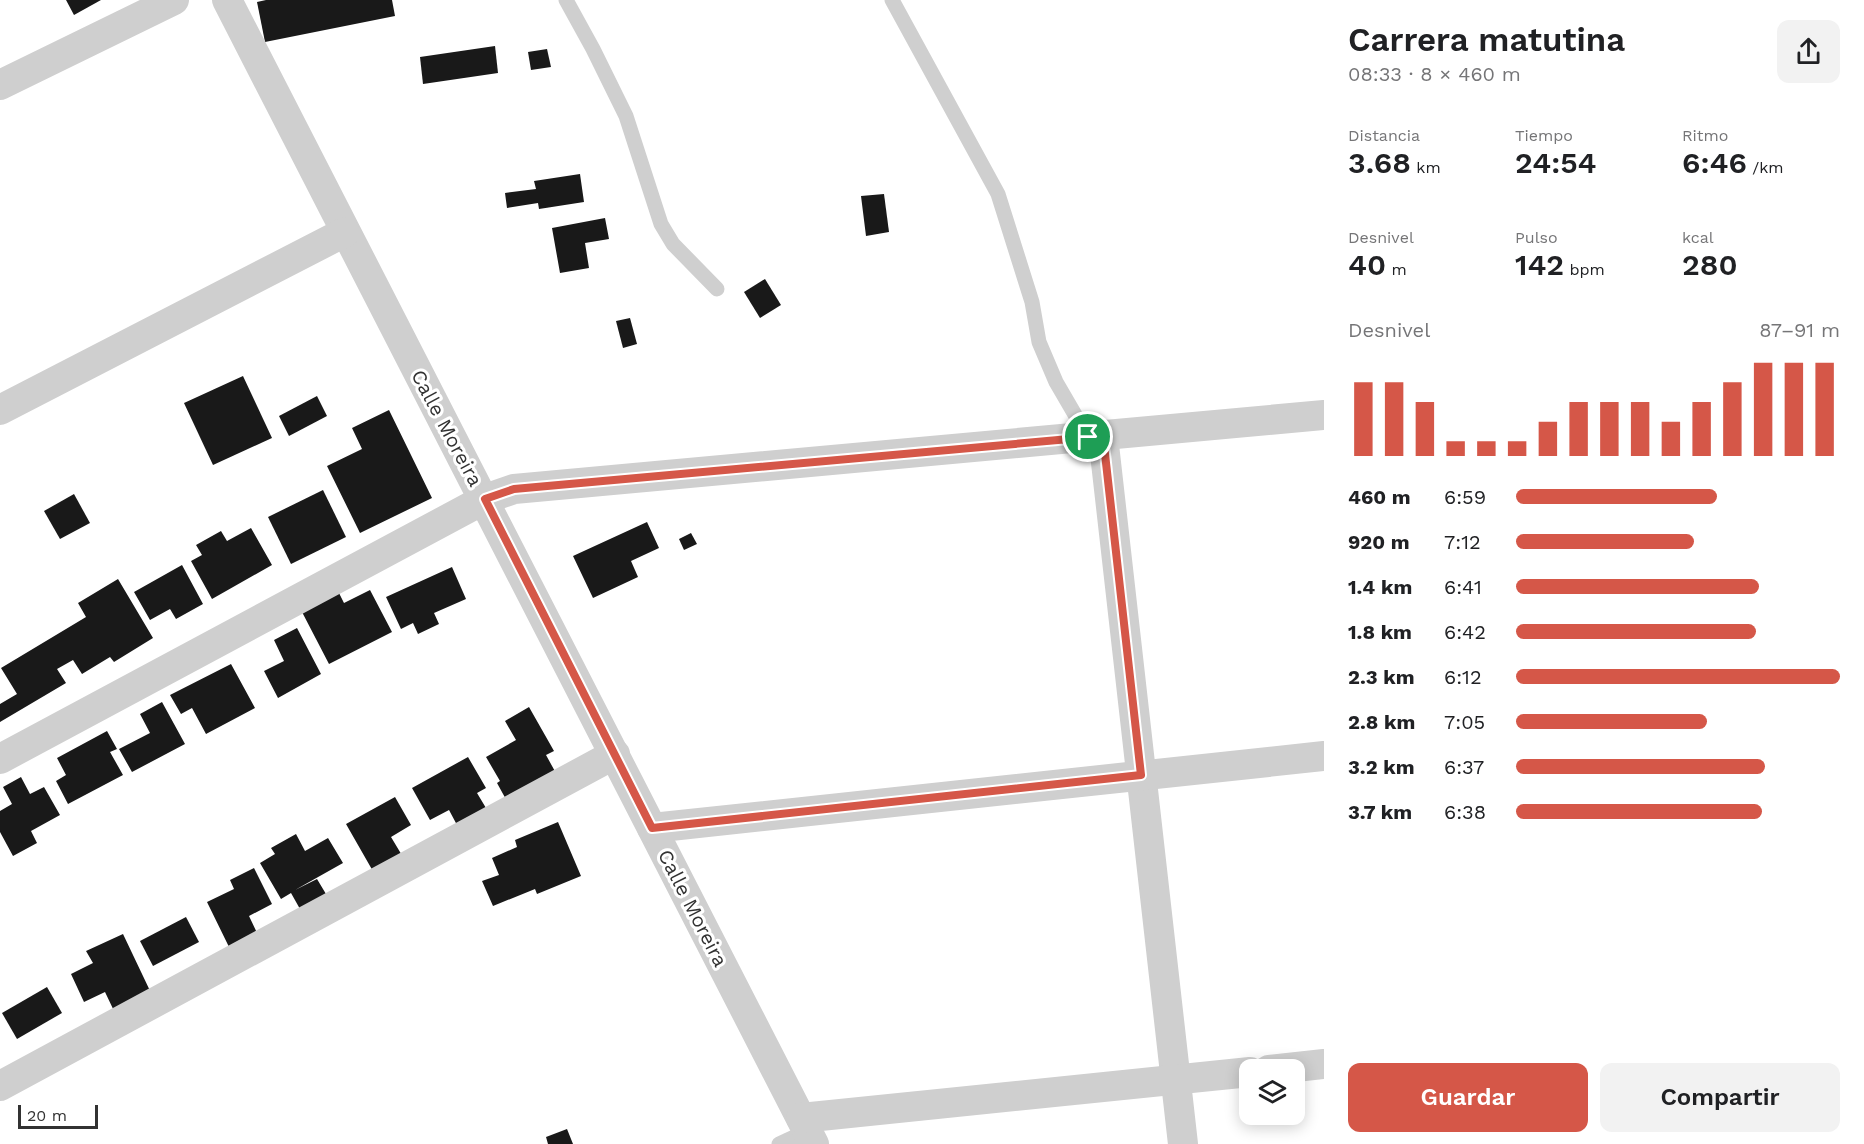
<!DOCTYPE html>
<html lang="es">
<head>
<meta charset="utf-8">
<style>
	body { margin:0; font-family:"Work Sans",sans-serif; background:#f2f2f2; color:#202124; height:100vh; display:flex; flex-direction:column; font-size:22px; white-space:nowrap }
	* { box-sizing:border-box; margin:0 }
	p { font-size:20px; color:#757577 }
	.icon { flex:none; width:33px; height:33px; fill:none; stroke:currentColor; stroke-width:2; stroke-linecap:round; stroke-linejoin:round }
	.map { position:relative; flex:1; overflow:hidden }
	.details { display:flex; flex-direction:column; background:#fff; width:540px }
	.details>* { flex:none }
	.fabs { position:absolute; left:1239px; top:1059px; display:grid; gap:12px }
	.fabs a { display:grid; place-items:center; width:66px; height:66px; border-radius:12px; background:#fff; box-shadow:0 3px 15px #0003; font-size:30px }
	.scale { position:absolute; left:18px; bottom:15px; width:80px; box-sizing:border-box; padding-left:6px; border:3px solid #323232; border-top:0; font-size:16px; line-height:21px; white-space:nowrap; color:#323232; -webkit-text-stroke:4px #fff; paint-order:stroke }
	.pin { position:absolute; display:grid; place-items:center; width:51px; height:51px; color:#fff; margin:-26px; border:3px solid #fff; border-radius:50%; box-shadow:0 2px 6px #0007 }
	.round { display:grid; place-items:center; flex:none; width:63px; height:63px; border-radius:12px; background:#f2f2f2 }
	.headline { display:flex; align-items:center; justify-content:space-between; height:102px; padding:0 24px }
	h1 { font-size:33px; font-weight:600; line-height:45px }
	.stats { display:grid; grid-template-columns:repeat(3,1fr); gap:9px; height:102px; padding:6px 24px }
	.stats div { display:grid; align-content:center }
	.stats b { font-size:30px; font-weight:600 }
	.stats small { font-size:16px; font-weight:400 }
	.stats p { font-size:16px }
	.chart { height:168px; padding:12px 24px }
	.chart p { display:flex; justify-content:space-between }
	.chart svg { width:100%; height:108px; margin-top:6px; stroke:#d55748; stroke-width:6 }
	.button { display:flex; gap:12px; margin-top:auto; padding:12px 24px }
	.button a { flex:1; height:69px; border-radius:12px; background:#d55748; color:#fff; font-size:24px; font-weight:600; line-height:69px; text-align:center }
	.button a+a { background:#f2f2f2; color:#202124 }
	ul { padding:0 24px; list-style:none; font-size:20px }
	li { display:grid; grid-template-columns:96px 72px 1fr; align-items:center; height:45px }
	li i { height:15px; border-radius:8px; background:#d55748 }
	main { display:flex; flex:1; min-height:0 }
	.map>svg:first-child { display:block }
	.building { fill:#191919 }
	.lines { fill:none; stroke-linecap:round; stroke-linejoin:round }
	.lane { stroke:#cfcfcf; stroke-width:15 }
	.street { stroke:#cfcfcf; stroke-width:30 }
	.route-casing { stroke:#fff; stroke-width:12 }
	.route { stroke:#d55748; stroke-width:8 }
	.labels { text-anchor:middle; stroke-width:6; stroke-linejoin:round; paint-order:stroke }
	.street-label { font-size:20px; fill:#323232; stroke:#fff }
</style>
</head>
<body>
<main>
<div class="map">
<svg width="1324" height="1144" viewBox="0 0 1324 1144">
	<rect width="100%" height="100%" fill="#fff"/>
	<g class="building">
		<polygon points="66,0 101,0 74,15"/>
		<polygon points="266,0 392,0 395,16 265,42 257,2"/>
		<polygon points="495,46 498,73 423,84 420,57"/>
		<polygon points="547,49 551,67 531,70 528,52"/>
		<polygon points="580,174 584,202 539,209 538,203 507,208 505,193 536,189 534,181"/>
		<polygon points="884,194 889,232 866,236 861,196"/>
		<polygon points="605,218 609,239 585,243 589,268 560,273 552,228"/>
		<polygon points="765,279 781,305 760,318 744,292"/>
		<polygon points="630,318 637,344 623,348 616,321"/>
		<polygon points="243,376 272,438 213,465 184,403"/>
		<polygon points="317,396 327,416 289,436 279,416"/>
		<polygon points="389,410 432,498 360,533 327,466 362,449 352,428"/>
		<polygon points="323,490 346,537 291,564 268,517"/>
		<polygon points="74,494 90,523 60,539 44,511"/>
		<polygon points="647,522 659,548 631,561 638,577 593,598 573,556"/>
		<polygon points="251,528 272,565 212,599 191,561 202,555 196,545 221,531 227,541"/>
		<polygon points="691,533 697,544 684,550 679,539"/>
		<polygon points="182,565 203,604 176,619 170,609 150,620 134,592"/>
		<polygon points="452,567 466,599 434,613 439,624 418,634 413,623 401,629 386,597"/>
		<polygon points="118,579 153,638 114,662 110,657 82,674 73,660 57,669 66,683 0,722 0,704 17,694 1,668 86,617 78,603"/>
		<polygon points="370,590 392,632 329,664 302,612 339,593 344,603"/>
		<polygon points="297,628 321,674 278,698 264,671 284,661 274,640"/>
		<polygon points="231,664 255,708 206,734 192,708 181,714 170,695"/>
		<polygon points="162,702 185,744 132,772 119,749 150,733 140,714"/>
		<polygon points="529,707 554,751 546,755 557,775 508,803 497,783 500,781 486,757 516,740 505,721"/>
		<polygon points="107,731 117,749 110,752 123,775 68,804 56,781 66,775 57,758"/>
		<polygon points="468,757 486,788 477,793 486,808 457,825 449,810 430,820 412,788"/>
		<polygon points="21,777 30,794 44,787 60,815 31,831 37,843 13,856 0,832 0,811 12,804 3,787"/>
		<polygon points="395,797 411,825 391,837 403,857 374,873 346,824"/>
		<polygon points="558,822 581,876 537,894 535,889 493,906 482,881 499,875 492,858 517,847 515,840"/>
		<polygon points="296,834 305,851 328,838 343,863 295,890 317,879 326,894 300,909 291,893 281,899 260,863 275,854 271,848"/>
		<polygon points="254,868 272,904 249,916 258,935 230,949 207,902 234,889 230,880"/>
		<polygon points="186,917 199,942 153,966 140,941"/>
		<polygon points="123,934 152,995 115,1013 105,992 84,1002 71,974 93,963 86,951"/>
		<polygon points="47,987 62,1013 17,1039 2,1013"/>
		<polygon points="567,1129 573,1144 548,1144 546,1137"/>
	</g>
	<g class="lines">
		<g class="lane">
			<polyline points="566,0 593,49 626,116 661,224 673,244 717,289"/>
			<polyline points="892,0 998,194 1032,302 1039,342 1056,382 1088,437"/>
			<polyline points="779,1144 807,1131"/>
		</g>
		<g class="street">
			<polyline points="227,0 814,1144"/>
			<polyline points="0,85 174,0"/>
			<polyline points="0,410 345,232"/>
			<polyline points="1103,436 1183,1144"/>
			<polyline points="0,759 485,499 514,489 1324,415"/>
			<polyline points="652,828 1324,756"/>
			<polyline points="1269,1070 1324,1064"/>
			<polyline points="0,1086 615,754"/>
			<polyline points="801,1118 1250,1072"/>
		</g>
	</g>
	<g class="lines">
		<g class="route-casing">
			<polygon id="route" points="1103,436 1141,775 652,828 485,499 514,489"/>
		</g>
		<use href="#route" class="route"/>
	</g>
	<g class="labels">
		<g class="street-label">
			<text transform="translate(447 428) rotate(62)" y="7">Calle Moreira</text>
			<text transform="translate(693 908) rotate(63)" y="7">Calle Moreira</text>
		</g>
	</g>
</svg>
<div class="fabs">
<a><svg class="icon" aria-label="layers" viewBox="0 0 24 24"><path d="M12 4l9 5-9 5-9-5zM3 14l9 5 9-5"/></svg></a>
</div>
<div class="scale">20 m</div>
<div class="pin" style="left:1088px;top:437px;background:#1e9e55"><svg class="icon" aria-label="arrive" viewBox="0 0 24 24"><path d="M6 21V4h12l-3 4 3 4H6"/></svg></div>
</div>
<section class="details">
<div class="headline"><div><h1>Carrera matutina</h1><p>08:33 · 8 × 460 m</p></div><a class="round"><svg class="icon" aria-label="share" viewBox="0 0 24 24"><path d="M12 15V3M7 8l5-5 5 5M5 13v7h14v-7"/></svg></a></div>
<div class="stats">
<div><p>Distancia</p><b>3.68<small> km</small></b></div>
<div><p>Tiempo</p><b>24:54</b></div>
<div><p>Ritmo</p><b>6:46<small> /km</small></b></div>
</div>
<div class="stats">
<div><p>Desnivel</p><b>40<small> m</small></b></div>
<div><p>Pulso</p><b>142<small> bpm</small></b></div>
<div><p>kcal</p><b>280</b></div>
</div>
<div class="chart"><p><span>Desnivel</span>87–91 m</p>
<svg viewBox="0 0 160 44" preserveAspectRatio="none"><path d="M5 44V14M15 44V14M25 44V22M35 44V38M45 44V38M55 44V38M65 44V30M75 44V22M85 44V22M95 44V22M105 44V30M115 44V22M125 44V14M135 44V6M145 44V6M155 44V6"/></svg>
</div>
<ul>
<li><b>460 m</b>6:59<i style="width:62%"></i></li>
<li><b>920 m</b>7:12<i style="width:55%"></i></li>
<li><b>1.4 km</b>6:41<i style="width:75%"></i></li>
<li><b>1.8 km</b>6:42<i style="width:74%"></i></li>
<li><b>2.3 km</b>6:12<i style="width:100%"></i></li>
<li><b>2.8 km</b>7:05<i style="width:59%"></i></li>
<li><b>3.2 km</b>6:37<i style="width:77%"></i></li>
<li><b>3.7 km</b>6:38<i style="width:76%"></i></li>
</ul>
<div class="button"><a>Guardar</a><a>Compartir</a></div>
</section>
</main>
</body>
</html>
